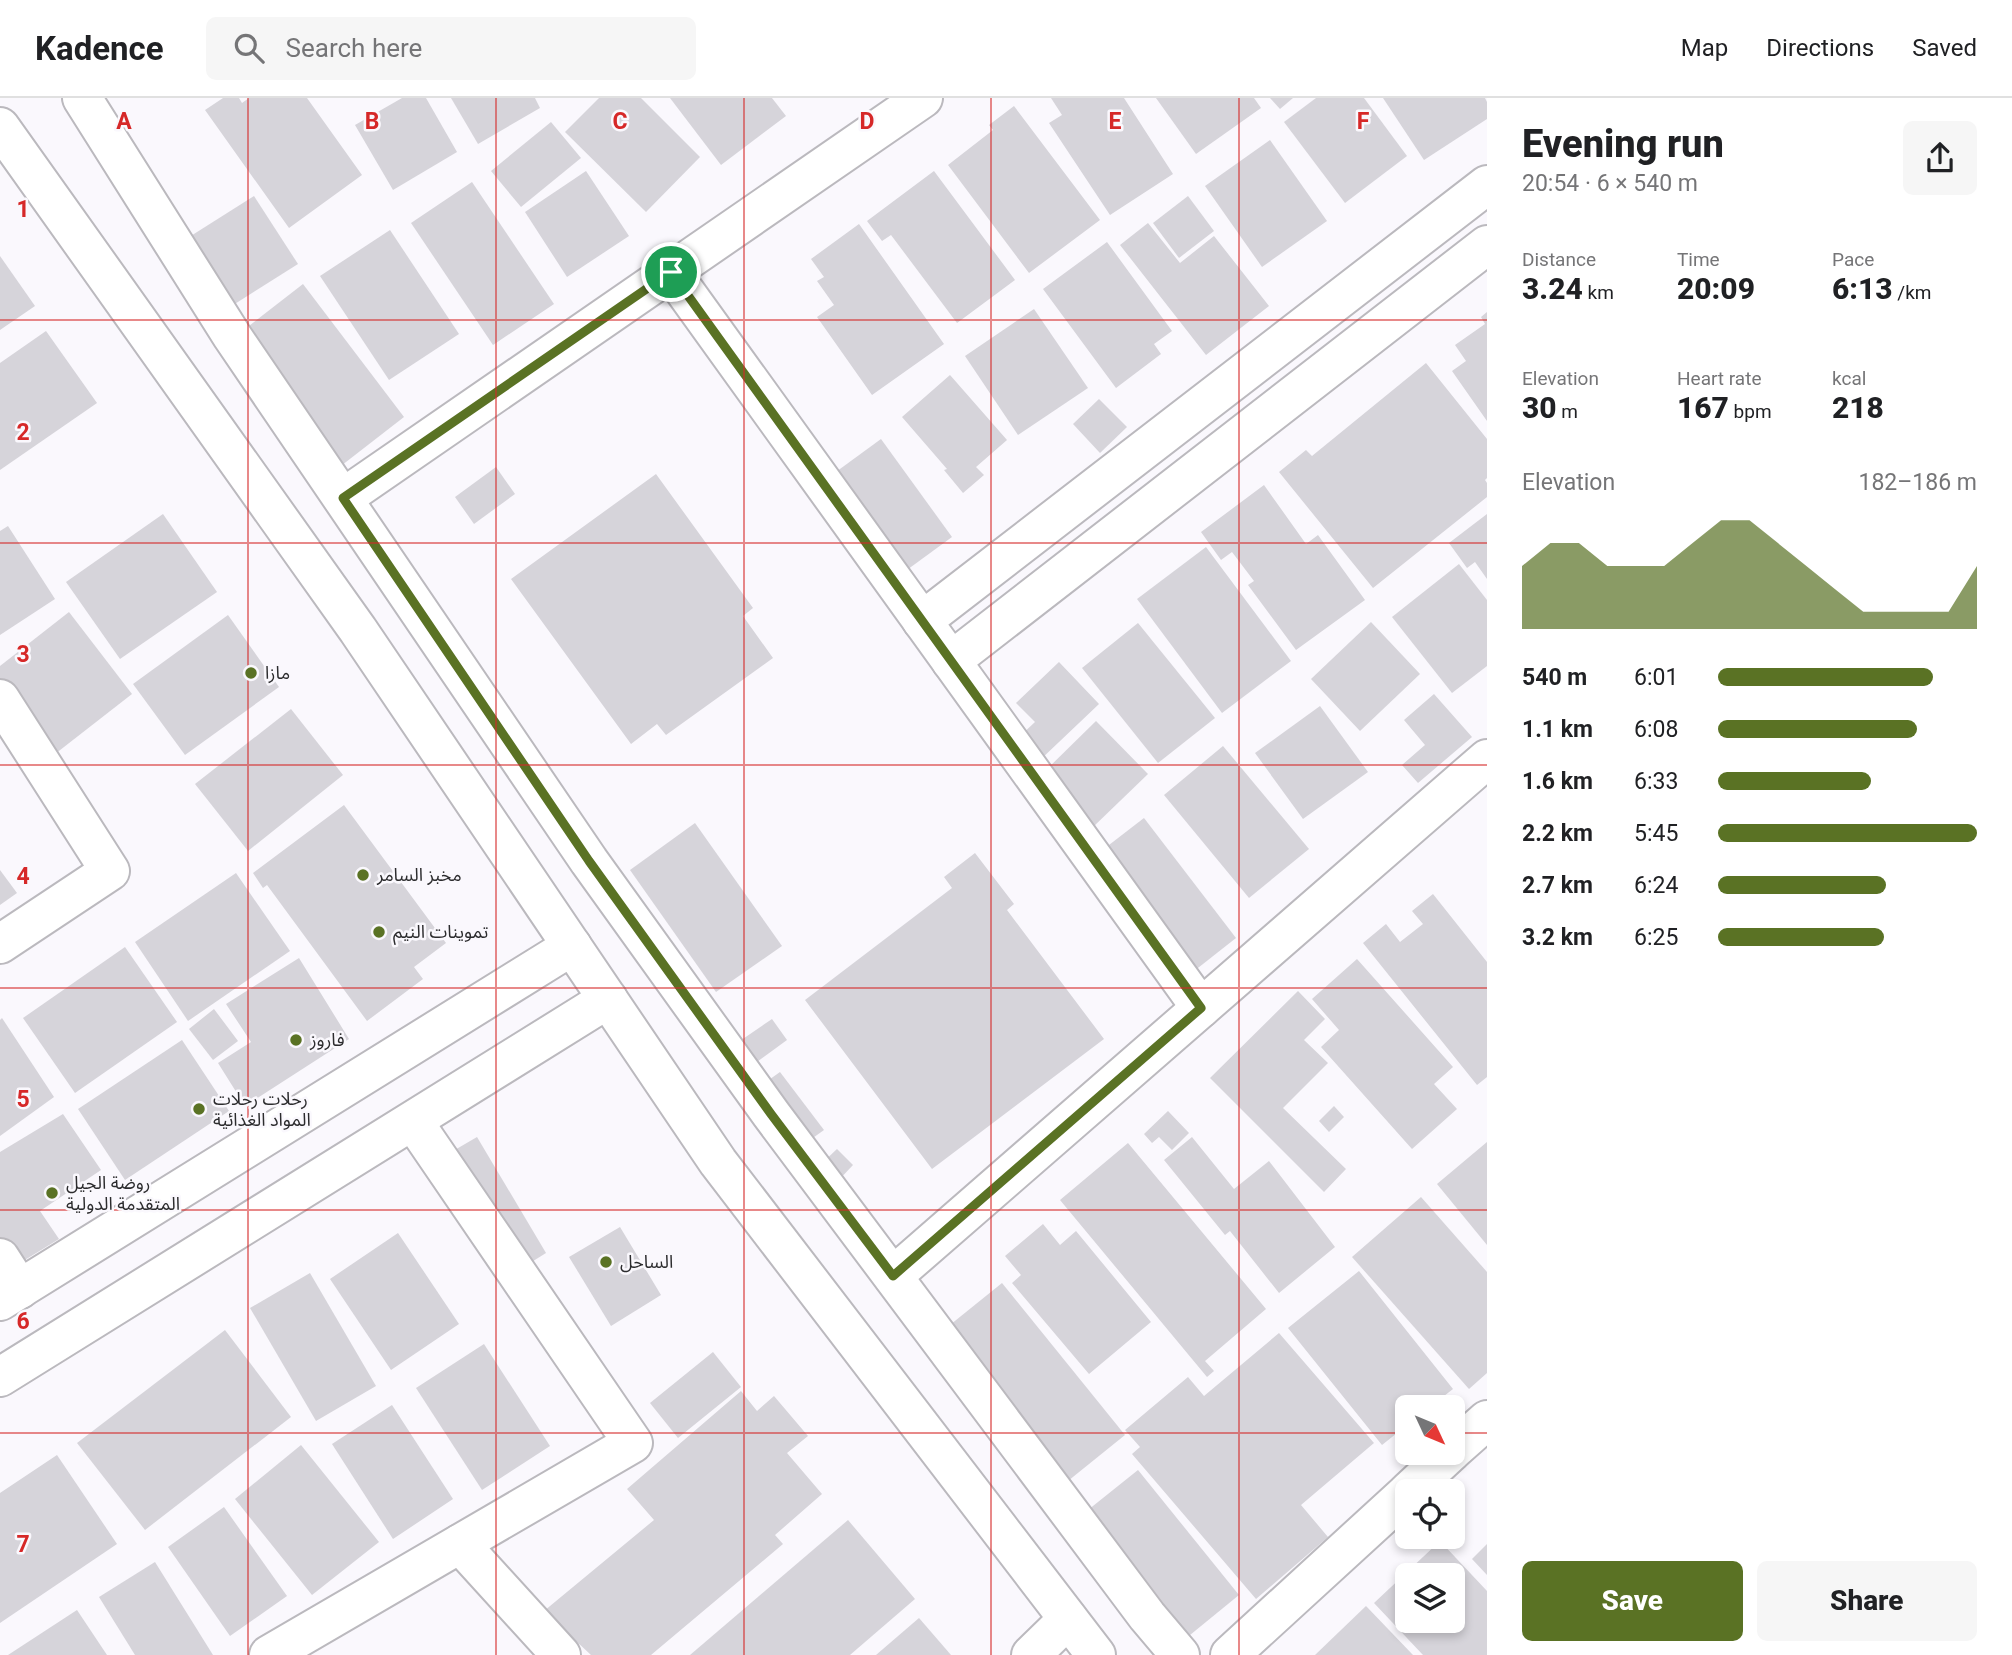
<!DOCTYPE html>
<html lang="en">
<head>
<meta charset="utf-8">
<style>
	body { margin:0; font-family:Roboto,"Noto Sans Arabic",sans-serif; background:#f6f6f6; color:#202124; height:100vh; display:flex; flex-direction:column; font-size:26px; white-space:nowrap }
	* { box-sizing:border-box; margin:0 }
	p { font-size:23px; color:#757577 }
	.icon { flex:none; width:38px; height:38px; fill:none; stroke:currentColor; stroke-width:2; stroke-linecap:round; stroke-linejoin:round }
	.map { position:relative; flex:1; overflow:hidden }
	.drawer { display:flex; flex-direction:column; background:#fff; width:525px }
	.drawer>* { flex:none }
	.needle { width:46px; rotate:134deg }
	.buttons { position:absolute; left:1395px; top:1297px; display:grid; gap:14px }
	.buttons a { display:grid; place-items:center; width:70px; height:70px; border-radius:10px; background:#fff; box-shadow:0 4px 10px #0003; font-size:35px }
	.pin { position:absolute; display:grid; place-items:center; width:60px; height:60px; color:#fff; margin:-30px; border:4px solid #fff; border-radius:50%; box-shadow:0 2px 7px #0007 }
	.round { display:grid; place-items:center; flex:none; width:74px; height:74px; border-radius:10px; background:#f6f6f6 }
	.summary { display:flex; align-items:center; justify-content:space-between; height:119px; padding:0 35px }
	h1 { font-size:38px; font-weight:800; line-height:52px }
	.figures { display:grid; grid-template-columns:repeat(3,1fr); gap:10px; height:119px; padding:7px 35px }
	.figures div { display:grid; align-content:center }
	.figures b { font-size:30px; font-weight:800 }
	.figures small { font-size:19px; font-weight:400 }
	.figures p { font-size:19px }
	.chart { height:196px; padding:14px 35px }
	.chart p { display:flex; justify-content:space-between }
	.chart svg { width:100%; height:126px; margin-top:7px; fill:#5a7224; opacity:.7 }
	.primary-button { display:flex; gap:14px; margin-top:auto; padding:14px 35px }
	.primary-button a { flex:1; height:80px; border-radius:10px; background:#5a7224; color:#fff; font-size:28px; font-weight:800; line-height:80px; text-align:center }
	.primary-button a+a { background:#f6f6f6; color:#202124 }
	ul { padding:0 35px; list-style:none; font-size:23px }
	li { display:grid; grid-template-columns:112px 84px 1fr; align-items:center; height:52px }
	li i { height:18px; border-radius:9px; background:#5a7224 }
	header { display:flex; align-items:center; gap:42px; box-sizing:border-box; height:98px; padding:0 35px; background:#fff; border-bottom:2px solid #e0e0e0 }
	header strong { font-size:33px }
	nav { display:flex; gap:38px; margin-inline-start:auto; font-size:24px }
	.search { width:490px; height:63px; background:#f6f6f6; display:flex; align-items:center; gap:18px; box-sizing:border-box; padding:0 24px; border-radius:10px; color:#757577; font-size:26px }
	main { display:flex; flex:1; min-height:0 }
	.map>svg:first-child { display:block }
	.building { fill:#d6d4da; fill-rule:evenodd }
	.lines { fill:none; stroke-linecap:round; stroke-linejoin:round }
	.minor-casing { stroke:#bbb9be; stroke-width:42 }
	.secondary-casing { stroke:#bbb9be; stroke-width:42 }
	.minor { stroke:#fff; stroke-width:38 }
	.secondary { stroke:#fff; stroke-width:38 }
	.route-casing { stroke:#fff; stroke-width:14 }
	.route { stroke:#5a7224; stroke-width:9 }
	.grid { fill:none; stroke:#d62828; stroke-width:2; stroke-opacity:0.55 }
	.poi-dot { fill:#5a7224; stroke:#faf8fd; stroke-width:2.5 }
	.labels { text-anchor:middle; stroke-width:5; stroke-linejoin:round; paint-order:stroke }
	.poi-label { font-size:18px; fill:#2c2c2e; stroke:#faf8fd; text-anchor:start }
	.grid-label { font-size:23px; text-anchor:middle; font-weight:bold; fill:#d62828; stroke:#faf8fd; stroke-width:5; stroke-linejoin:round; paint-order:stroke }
</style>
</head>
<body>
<header>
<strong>Kadence</strong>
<div class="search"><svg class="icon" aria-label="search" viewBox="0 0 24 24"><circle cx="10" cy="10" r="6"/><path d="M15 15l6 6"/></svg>Search here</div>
<nav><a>Map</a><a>Directions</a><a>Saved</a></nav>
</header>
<main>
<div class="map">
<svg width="1487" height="1557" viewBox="0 0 1487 1557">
	<rect width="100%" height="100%" fill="#faf8fd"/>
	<g class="building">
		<polygon points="223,0 239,0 242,5 249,0 307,0 362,77 289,130 205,12"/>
		<polygon points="402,0 426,0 457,54 393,92 355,27"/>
		<polygon points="451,0 535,0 540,10 478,46"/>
		<polygon points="599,0 641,0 700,59 646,114 565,34"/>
		<polygon points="670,0 772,0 786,18 721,67"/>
		<polygon points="1051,0 1124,0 1173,76 1110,117 1049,25 1062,17"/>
		<polygon points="1156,0 1254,0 1261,10 1196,56"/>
		<polygon points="1270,0 1293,0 1280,11"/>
		<polygon points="1316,0 1364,0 1407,58 1345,105 1284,24"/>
		<polygon points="1383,0 1485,0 1487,4 1487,21 1424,62"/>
		<polygon points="1014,8 1100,122 1029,175 948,67 993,32 989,27"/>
		<polygon points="551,24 581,60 521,109 491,73"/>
		<polygon points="1270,42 1327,123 1262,169 1205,88"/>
		<polygon points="586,73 629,138 567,179 525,114"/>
		<polygon points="934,73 1015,182 957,225 891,137 882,143 867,123"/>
		<polygon points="472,84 554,206 493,247 411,125"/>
		<polygon points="254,98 298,166 230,209 186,141"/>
		<polygon points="1188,98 1214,133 1179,160 1153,125"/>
		<polygon points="1148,125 1180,165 1214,138 1269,208 1206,257 1120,147"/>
		<polygon points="859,126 944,246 872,297 817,219 834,207 817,183 824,179 811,161"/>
		<polygon points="390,132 459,236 389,282 320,178"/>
		<polygon points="1107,144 1172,233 1154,246 1161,256 1116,290 1043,191"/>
		<polygon points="0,158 35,208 0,232"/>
		<polygon points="303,186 404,319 337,371 236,238"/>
		<polygon points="1034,211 1088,290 1018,337 965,258"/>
		<polygon points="1487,214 1487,323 1452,273 1466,263 1455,247 1485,226 1481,219"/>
		<polygon points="46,233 97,305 0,372 0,265"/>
		<polygon points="1426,265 1487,341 1487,380 1485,382 1487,385 1487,399 1373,490 1279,374 1306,352 1312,358"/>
		<polygon points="950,277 1007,342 976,369 984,377 963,395 944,372 947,371 902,319"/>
		<polygon points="1099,301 1127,329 1100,355 1073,326"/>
		<polygon points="881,341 952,439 900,477 829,379"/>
		<polygon points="496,369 515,396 474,426 455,399"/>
		<polygon points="656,376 753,510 743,518 773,560 666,637 657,626 631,646 511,481"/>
		<polygon points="1264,387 1306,446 1318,437 1365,502 1296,552 1248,487 1254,483 1232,454 1221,462 1201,434"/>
		<polygon points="163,416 217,494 120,561 66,484"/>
		<polygon points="1487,416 1487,481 1475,464 1467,470 1449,445"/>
		<polygon points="8,428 55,501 0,537 0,433"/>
		<polygon points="1206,449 1291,563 1222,615 1137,501"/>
		<polygon points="1459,466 1487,502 1487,568 1452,595 1392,519"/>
		<polygon points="69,514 132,596 55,656 0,586 0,568"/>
		<polygon points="228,517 279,589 185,657 133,586"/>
		<polygon points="1371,524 1420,576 1360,633 1311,581"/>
		<polygon points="1138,525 1215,620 1158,665 1082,570"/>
		<polygon points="1059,564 1099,606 1039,663 1018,640 1035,624 1016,605"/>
		<polygon points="1434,596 1472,639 1418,685 1402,667 1425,647 1404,622"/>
		<polygon points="1320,608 1368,674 1303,721 1255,655"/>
		<polygon points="291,611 343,677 248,753 195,686"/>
		<polygon points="1096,623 1148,676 1092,730 1041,677"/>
		<polygon points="1223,648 1309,751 1249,800 1164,697"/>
		<polygon points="344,707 446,845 414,869 423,881 367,923 267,787 263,790 253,775"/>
		<polygon points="1144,720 1236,840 1189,877 1096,757"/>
		<polygon points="695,725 782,848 716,894 630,772"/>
		<polygon points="975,755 1014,806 1007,812 1104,941 932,1071 805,902 952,790 944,779"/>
		<polygon points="0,772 17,795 0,807"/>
		<polygon points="236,775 290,853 188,923 135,844"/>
		<polygon points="1433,796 1487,864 1487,979 1477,987 1363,845 1386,826 1400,844 1423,826 1412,813"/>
		<polygon points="125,849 177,924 75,995 23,920"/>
		<polygon points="299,860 349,941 245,1008 218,965 251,944 226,906"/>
		<polygon points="1357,861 1453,969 1434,986 1457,1011 1412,1051 1321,949 1339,932 1312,901"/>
		<polygon points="1298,893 1325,921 1304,942 1328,965 1283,1010 1346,1071 1324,1094 1210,980"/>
		<polygon points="214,911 238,943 213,962 189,931"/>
		<polygon points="2,920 54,999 0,1038 0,922"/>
		<polygon points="772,921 787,942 750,969 734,947"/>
		<polygon points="182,942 229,1013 125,1082 78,1011"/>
		<polygon points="780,974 824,1032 803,1047 759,989"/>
		<polygon points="1334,1008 1344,1019 1329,1034 1319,1023"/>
		<polygon points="1168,1013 1189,1035 1172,1052 1159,1039 1152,1045 1144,1036"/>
		<polygon points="63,1016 101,1072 40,1113 59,1141 15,1168 0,1145 0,1054"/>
		<polygon points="477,1039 546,1155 522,1170 453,1053"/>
		<polygon points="1192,1039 1234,1091 1269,1063 1335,1149 1279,1195 1230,1133 1225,1137 1164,1062"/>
		<polygon points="1487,1044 1487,1147 1437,1086"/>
		<polygon points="1128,1045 1266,1211 1205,1263 1214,1273 1207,1279 1060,1102"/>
		<polygon points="837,1051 853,1067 835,1086 818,1069"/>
		<polygon points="1421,1099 1487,1174 1487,1275 1469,1291 1352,1159"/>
		<polygon points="1043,1126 1060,1147 1076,1133 1151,1224 1089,1276 1012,1185 1021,1177 1005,1158"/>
		<polygon points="620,1129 661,1197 611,1228 569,1159"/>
		<polygon points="398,1135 459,1226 391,1272 330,1181"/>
		<polygon points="1359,1173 1453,1291 1430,1309 1407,1309 1407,1327 1382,1347 1288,1230"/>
		<polygon points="310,1175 376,1288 316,1323 250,1210"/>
		<polygon points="1002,1185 1125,1337 1063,1387 940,1235"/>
		<polygon points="225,1232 291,1319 145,1432 77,1345"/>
		<polygon points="1279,1235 1374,1345 1301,1407 1328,1439 1256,1501 1132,1356 1140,1349 1125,1332 1188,1279 1204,1298"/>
		<polygon points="484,1246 550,1348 482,1392 416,1290"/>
		<polygon points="713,1254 741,1289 678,1340 650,1305"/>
		<polygon points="741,1293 757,1313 774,1298 808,1338 787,1355 822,1396 775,1437 783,1446 651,1557 591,1557 544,1513 654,1422 627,1391"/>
		<polygon points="392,1307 453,1401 393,1441 332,1346"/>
		<polygon points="301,1347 379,1444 312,1497 235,1401"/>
		<polygon points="57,1357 117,1446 0,1525 0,1395"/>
		<polygon points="1138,1372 1239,1497 1179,1546 1078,1420"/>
		<polygon points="224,1409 287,1498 230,1538 168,1449"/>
		<polygon points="848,1422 915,1501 850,1557 690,1557"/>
		<path d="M1440,1443L1487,1493V1557H1423L1374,1505ZM1407,1477H1452V1522H1407Z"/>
		<polygon points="1487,1446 1487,1477 1472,1461"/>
		<polygon points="155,1464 213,1557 135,1557 99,1499"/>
		<polygon points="1366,1508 1413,1557 1315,1557"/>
		<polygon points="77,1512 107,1557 8,1557"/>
		<polygon points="919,1520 951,1557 876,1557"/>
	</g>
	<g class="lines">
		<g class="minor-casing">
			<g id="minor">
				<polyline points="671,174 1201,910"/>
				<polyline points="343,400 923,0"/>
				<polyline points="922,523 1487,87"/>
				<polyline points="951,563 1487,147"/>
				<polyline points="0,601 110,773 0,846"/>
				<polyline points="0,1160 20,1191"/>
				<polyline points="893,1178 1487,661"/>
				<polyline points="0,1203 572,848"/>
				<polyline points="0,1279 608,901"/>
				<polyline points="1452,1353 1487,1322"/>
				<polyline points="1409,1393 1451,1354"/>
				<polyline points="460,1446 561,1557"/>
				<polyline points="269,1557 633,1345 413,1023"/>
				<polyline points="1031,1557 1068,1521"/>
				<polyline points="1230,1557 1407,1395"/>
			</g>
		</g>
		<g class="secondary-casing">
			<g id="secondary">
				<polyline points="82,0 232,238 589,763 771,1016 1147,1518 1180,1557"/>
				<polyline points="0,29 358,532 718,1064 1096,1557"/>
			</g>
		</g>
		<use href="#minor" class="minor"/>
		<use href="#secondary" class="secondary"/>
	</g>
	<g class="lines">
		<g class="route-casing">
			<polygon id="route" points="671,174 1201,910 893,1178 771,1016 589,763 343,400"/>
		</g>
		<use href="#route" class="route"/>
	</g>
	<path class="grid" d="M248,0V1557M496,0V1557M744,0V1557M991,0V1557M1239,0V1557M0,222H1487M0,445H1487M0,667H1487M0,890H1487M0,1112H1487M0,1335H1407M1452,1335H1487"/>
	<g class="poi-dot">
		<circle cx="251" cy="575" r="7"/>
		<circle cx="363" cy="777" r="7"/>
		<circle cx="379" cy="834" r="7"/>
		<circle cx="296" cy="942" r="7"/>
		<circle cx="199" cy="1011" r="7"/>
		<circle cx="52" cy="1095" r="7"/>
		<circle cx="606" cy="1164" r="7"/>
	</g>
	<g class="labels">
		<g class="poi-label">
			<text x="265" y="581">مازا</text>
			<text x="377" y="783">مخبز السامر</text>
			<text x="393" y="840">تموينات النيم</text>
			<text x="310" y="948">فاروز</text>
			<text x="213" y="1007">رحلات رحلات<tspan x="213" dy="21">المواد الغذائية</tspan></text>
			<text x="66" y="1091">روضة الجيل<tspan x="66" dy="21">المتقدمة الدولية</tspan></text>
			<text x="620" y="1170">الساحل</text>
		</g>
	</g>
	<g class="grid-label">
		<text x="124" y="31">A</text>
		<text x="372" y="31">B</text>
		<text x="620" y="31">C</text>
		<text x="867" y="31">D</text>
		<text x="1115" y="31">E</text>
		<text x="1363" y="31">F</text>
		<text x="23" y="119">1</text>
		<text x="23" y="342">2</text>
		<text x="23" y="564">3</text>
		<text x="23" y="786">4</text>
		<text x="23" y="1009">5</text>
		<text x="23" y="1231">6</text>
		<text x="23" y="1454">7</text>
	</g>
</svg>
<div class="buttons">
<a><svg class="needle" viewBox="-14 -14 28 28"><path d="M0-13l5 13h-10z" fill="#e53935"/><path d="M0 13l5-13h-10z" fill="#757577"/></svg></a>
<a><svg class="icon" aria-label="locate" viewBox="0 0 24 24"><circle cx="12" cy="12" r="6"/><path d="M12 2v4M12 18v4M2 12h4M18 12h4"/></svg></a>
<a><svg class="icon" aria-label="layers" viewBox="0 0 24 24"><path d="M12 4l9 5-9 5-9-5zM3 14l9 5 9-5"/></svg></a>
</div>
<div class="pin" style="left:671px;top:174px;background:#1e9e55"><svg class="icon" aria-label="arrive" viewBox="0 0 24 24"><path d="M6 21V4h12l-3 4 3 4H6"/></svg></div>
</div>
<section class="drawer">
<div class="summary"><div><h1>Evening run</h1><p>20:54 · 6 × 540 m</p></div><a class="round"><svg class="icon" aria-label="share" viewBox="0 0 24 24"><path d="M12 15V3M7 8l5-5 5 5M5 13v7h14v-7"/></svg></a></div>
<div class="figures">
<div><p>Distance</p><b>3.24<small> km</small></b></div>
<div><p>Time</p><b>20:09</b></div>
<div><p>Pace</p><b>6:13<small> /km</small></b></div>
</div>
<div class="figures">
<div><p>Elevation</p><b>30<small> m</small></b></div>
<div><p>Heart rate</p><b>167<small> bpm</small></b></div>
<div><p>kcal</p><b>218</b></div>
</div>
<div class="chart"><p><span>Elevation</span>182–186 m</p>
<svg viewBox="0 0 160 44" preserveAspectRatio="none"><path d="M0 44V22L10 14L20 14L30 22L40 22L50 22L60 14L70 6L80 6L90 14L100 22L110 30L120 38L130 38L140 38L150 38L160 22V44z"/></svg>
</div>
<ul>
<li><b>540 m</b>6:01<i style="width:83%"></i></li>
<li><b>1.1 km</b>6:08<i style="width:77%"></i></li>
<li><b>1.6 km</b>6:33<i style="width:59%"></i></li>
<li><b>2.2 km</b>5:45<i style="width:100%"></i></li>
<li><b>2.7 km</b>6:24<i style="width:65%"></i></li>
<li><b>3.2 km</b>6:25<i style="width:64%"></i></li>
</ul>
<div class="primary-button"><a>Save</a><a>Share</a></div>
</section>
</main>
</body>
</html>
